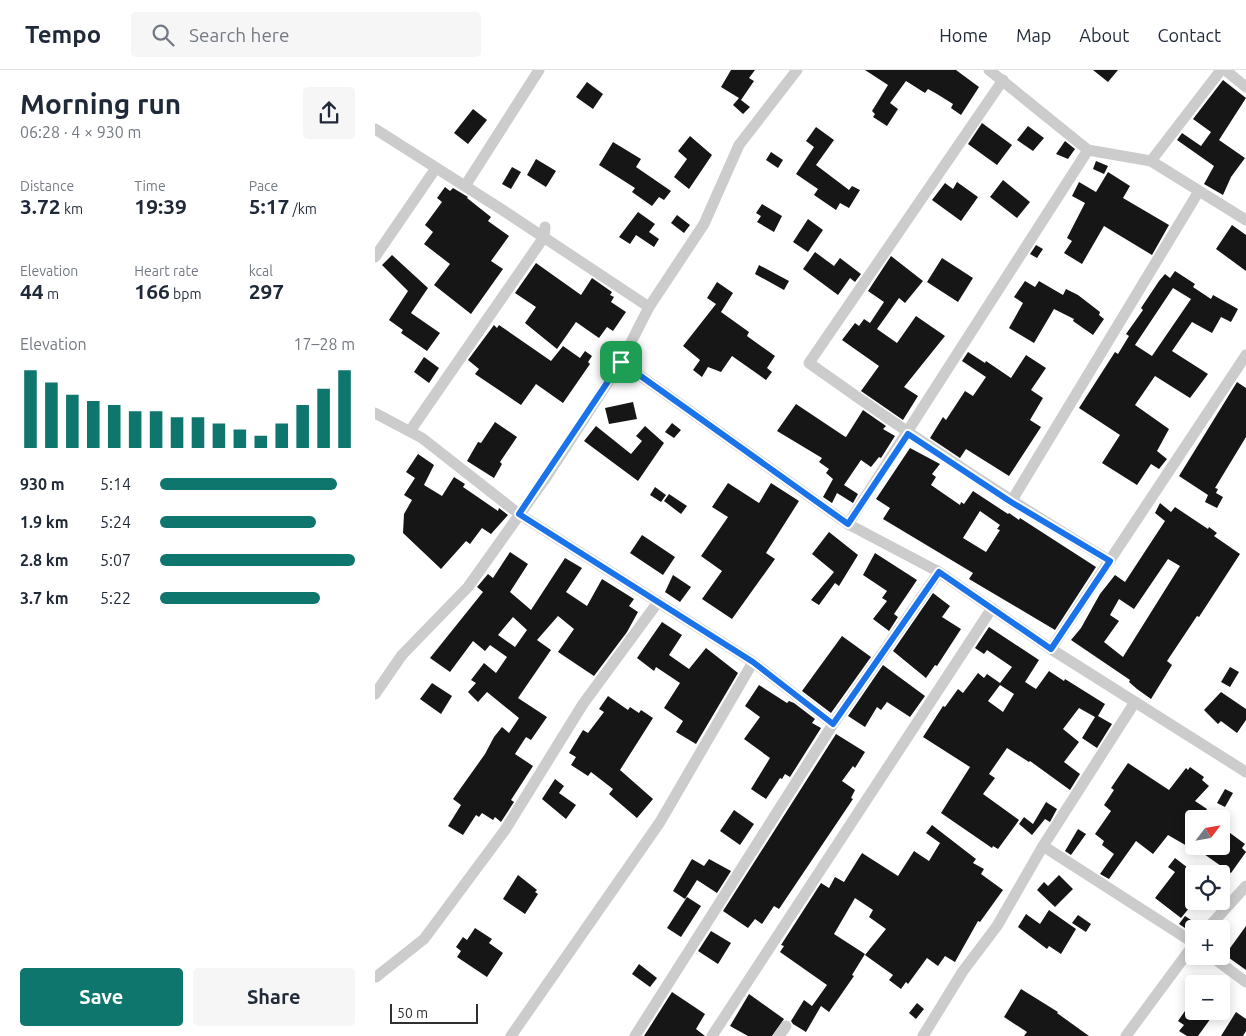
<!DOCTYPE html>
<html lang="en">
<head>
<meta charset="utf-8">
<style>
	body { margin:0; font-family:Ubuntu,sans-serif; background:#f6f6f7; color:#1f2937; height:100vh; display:flex; flex-direction:column; font-size:19px; white-space:nowrap }
	* { box-sizing:border-box; margin:0 }
	p { font-size:16px; color:#747a83 }
	.icon { flex:none; width:28px; height:28px; fill:none; stroke:currentColor; stroke-width:2; stroke-linecap:round; stroke-linejoin:round }
	.map { position:relative; flex:1; overflow:hidden }
	.side { display:flex; flex-direction:column; background:#fff; width:375px }
	.side>* { flex:none }
	.needle { width:32px; rotate:59deg }
	.buttons { position:absolute; left:810px; top:740px; display:grid; gap:10px }
	.buttons a { display:grid; place-items:center; width:45px; height:45px; border-radius:5px; background:#fff; box-shadow:0 2px 12px #0003; font-size:25px }
	.scale { position:absolute; left:15px; bottom:12px; width:88px; box-sizing:border-box; padding-left:5px; border:2px solid #2f2f2f; border-top:0; font-size:14px; line-height:18px; white-space:nowrap; color:#2f2f2f; -webkit-text-stroke:4px #fff; paint-order:stroke }
	.pin { position:absolute; display:grid; place-items:center; width:42px; height:42px; color:#fff; margin:-21px; border-radius:10px; box-shadow:0 2px 8px #0006 }
	.round { display:grid; place-items:center; flex:none; width:52px; height:52px; border-radius:5px; background:#f6f6f7 }
	.overview { display:flex; align-items:center; justify-content:space-between; height:85px; padding:0 20px }
	h1 { font-size:28px; font-weight:600; line-height:38px }
	.stats { display:grid; grid-template-columns:repeat(3,1fr); gap:8px; height:85px; padding:5px 20px }
	.stats div { display:grid; align-content:center }
	.stats b { font-size:21px; font-weight:600 }
	.stats small { font-size:14px; font-weight:400 }
	.stats p { font-size:14px }
	.chart { height:140px; padding:10px 20px }
	.chart p { display:flex; justify-content:space-between }
	.chart svg { width:100%; height:90px; margin-top:5px; stroke:#0f766e; stroke-width:6 }
	.button { display:flex; gap:10px; margin-top:auto; padding:10px 20px }
	.button a { flex:1; height:58px; border-radius:5px; background:#0f766e; color:#fff; font-size:20px; font-weight:600; line-height:58px; text-align:center }
	.button a+a { background:#f6f6f7; color:#1f2937 }
	ul { padding:0 20px; list-style:none; font-size:16px }
	li { display:grid; grid-template-columns:80px 60px 1fr; align-items:center; height:38px }
	li i { height:12px; border-radius:6px; background:#0f766e }
	header { display:flex; align-items:center; gap:30px; box-sizing:border-box; height:70px; padding:0 25px; background:#fff; border-bottom:1px solid #e0e1e3 }
	header strong { font-size:24px }
	nav { display:flex; gap:28px; margin-inline-start:auto; font-size:18px }
	.search { width:350px; height:45px; background:#f6f6f7; display:flex; align-items:center; gap:12px; box-sizing:border-box; padding:0 18px; border-radius:5px; color:#747a83; font-size:19px }
	main { display:flex; flex:1; min-height:0 }
	.map>svg:first-child { display:block }
	.building { fill:#161616; fill-rule:evenodd }
	.lines { fill:none; stroke-linecap:round; stroke-linejoin:round }
	.minor { stroke:#ccc; stroke-width:11 }
	.route-casing { stroke:#fff; stroke-width:10 }
	.route { stroke:#1a73e8; stroke-width:6 }
</style>
</head>
<body>
<header>
<strong>Tempo</strong>
<div class="search"><svg class="icon" aria-label="search" viewBox="0 0 24 24"><circle cx="10" cy="10" r="6"/><path d="M15 15l6 6"/></svg>Search here</div>
<nav><a>Home</a><a>Map</a><a>About</a><a>Contact</a></nav>
</header>
<main>
<section class="side">
<div class="overview"><div><h1>Morning run</h1><p>06:28 · 4 × 930 m</p></div><a class="round"><svg class="icon" aria-label="share" viewBox="0 0 24 24"><path d="M12 15V3M7 8l5-5 5 5M5 13v7h14v-7"/></svg></a></div>
<div class="stats">
<div><p>Distance</p><b>3.72<small> km</small></b></div>
<div><p>Time</p><b>19:39</b></div>
<div><p>Pace</p><b>5:17<small> /km</small></b></div>
</div>
<div class="stats">
<div><p>Elevation</p><b>44<small> m</small></b></div>
<div><p>Heart rate</p><b>166<small> bpm</small></b></div>
<div><p>kcal</p><b>297</b></div>
</div>
<div class="chart"><p><span>Elevation</span>17–28 m</p>
<svg viewBox="0 0 160 44" preserveAspectRatio="none"><path d="M5 44V6M15 44V12M25 44V18M35 44V21M45 44V23M55 44V26M65 44V26M75 44V29M85 44V29M95 44V32M105 44V35M115 44V38M125 44V32M135 44V23M145 44V15M155 44V6"/></svg>
</div>
<ul>
<li><b>930 m</b>5:14<i style="width:91%"></i></li>
<li><b>1.9 km</b>5:24<i style="width:80%"></i></li>
<li><b>2.8 km</b>5:07<i style="width:100%"></i></li>
<li><b>3.7 km</b>5:22<i style="width:82%"></i></li>
</ul>
<div class="button"><a>Save</a><a>Share</a></div>
</section>
<div class="map">
<svg width="871" height="966" viewBox="0 0 871 966">
	<rect width="100%" height="100%" fill="#fff"/>
	<g class="building">
		<polygon points="356,0 380,0 374,8 379,11 366,30 375,37 368,44 358,35 364,28 346,17"/>
		<polygon points="490,0 581,0 604,17 586,45 576,38 578,34 562,24 553,19 550,23 531,11 515,33 523,39 512,56 498,47 500,44 497,41 513,15"/>
		<polygon points="718,0 743,0 733,12"/>
		<polygon points="848,10 871,28 844,70 870,88 856,107 848,125 829,114 839,96 802,70 807,63 826,76 836,62 818,49"/>
		<polygon points="212,12 228,24 218,39 201,27"/>
		<polygon points="98,39 112,50 93,74 79,63"/>
		<polygon points="607,53 637,75 622,95 593,74"/>
		<polygon points="653,56 669,68 658,81 642,70"/>
		<polygon points="441,57 459,70 441,95 474,120 477,116 485,120 474,138 465,133 461,140 439,125 443,119 421,104 439,77 431,71"/>
		<polygon points="315,66 337,85 314,119 299,107 312,89 303,81"/>
		<polygon points="690,71 700,79 693,89 681,84"/>
		<polygon points="238,72 266,89 261,97 296,121 289,130 284,127 277,136 257,122 260,118 224,95"/>
		<polygon points="396,82 408,90 403,98 391,90"/>
		<polygon points="161,89 181,101 171,117 152,105"/>
		<polygon points="721,91 733,96 729,104 718,99"/>
		<polygon points="137,97 146,102 136,119 127,114"/>
		<polygon points="733,102 755,116 748,128 794,155 777,185 729,156 707,194 689,183 697,171 692,168 710,133 697,126 704,112 721,122"/>
		<polygon points="628,110 655,132 642,148 615,127"/>
		<polygon points="582,112 603,127 586,151 557,130 570,113 578,119"/>
		<polygon points="70,117 75,121 78,118 93,127 92,128 116,147 113,151 134,166 116,191 128,199 96,244 59,215 75,194 49,174 58,162 50,155 67,132 62,128"/>
		<polygon points="387,134 407,146 399,162 382,152 386,146 381,143"/>
		<polygon points="263,142 280,154 274,162 284,169 279,177 261,165 255,174 244,167"/>
		<polygon points="302,145 315,155 309,163 296,153"/>
		<polygon points="433,149 448,160 433,182 418,172"/>
		<polygon points="857,155 871,165 871,201 841,179"/>
		<polygon points="661,175 668,179 662,188 655,184"/>
		<polygon points="440,182 459,196 465,188 486,204 480,212 475,208 463,225 428,199"/>
		<polygon points="17,185 53,218 36,243 65,263 52,281 26,263 28,260 14,250 33,221 7,195"/>
		<polygon points="516,186 548,211 530,233 524,228 502,259 522,273 541,246 570,266 529,317 543,326 528,350 486,321 504,296 467,270 480,253 484,256 489,249 495,253 509,232 493,221"/>
		<polygon points="567,188 598,208 583,232 552,212"/>
		<polygon points="161,193 206,225 217,208 237,222 235,225 239,227 236,232 251,242 238,261 232,257 224,268 201,252 182,279 150,253 161,237 140,223"/>
		<polygon points="384,195 414,211 409,220 380,204"/>
		<path d="M800,201L820,214L818,217L836,229L838,225L863,239L856,252L846,247L837,263L817,252L797,281L833,304L815,328L780,306L760,335L794,359L782,381L792,389L784,399L776,394L762,415L727,393L745,365L704,338L740,282L743,284L754,266L751,264L768,240L766,238L784,211L790,204L795,208ZM798,218L816,229L777,286L760,275Z"/>
		<polygon points="650,211 660,217 664,211 688,225 691,219 703,225 725,242 724,245 729,249 718,265 698,251 699,249 679,239 659,273 634,258 648,233 639,227"/>
		<polygon points="342,212 358,223 346,242 374,262 372,266 400,286 392,298 397,302 391,310 357,286 346,302 333,297 327,307 318,300 325,290 308,276 341,234 332,228"/>
		<polygon points="119,255 122,258 124,255 176,291 188,276 205,288 210,281 217,286 213,292 215,294 188,333 161,314 146,335 100,304 104,299 93,290"/>
		<polygon points="593,282 610,293 611,291 636,308 651,285 671,298 656,320 668,328 655,350 666,357 634,406 591,379 585,388 555,368 568,347 571,350 590,321 598,326 611,307 587,291"/>
		<polygon points="49,287 64,298 54,313 39,302"/>
		<polygon points="862,312 871,318 871,367 840,418 843,419 841,423 848,427 842,438 830,432 833,425 804,406"/>
		<polygon points="258,332 262,349 234,354 230,338"/>
		<polygon points="421,334 469,366 471,367 488,340 511,356 508,359 520,366 506,388 504,387 496,397 486,390 469,415 483,424 478,433 462,423 457,433 448,427 458,409 451,403 454,399 444,392 447,388 402,361"/>
		<polygon points="120,352 142,367 125,392 127,394 119,408 92,391 103,372 106,373"/>
		<polygon points="297,353 306,360 299,368 290,362"/>
		<polygon points="221,356 256,384 267,371 261,366 270,356 289,373 263,411 209,371"/>
		<path d="M535,378L565,394L557,404L561,407L556,415L585,435L586,432L589,434L598,421L633,444L634,443L644,450L645,448L721,497L680,560L594,509L598,503L508,449L515,438L501,429ZM605,441L625,455L622,459L625,460L611,482L588,468Z"/>
		<polygon points="43,384 59,395 49,415 67,426 79,407 90,414 88,417 123,441 124,438 133,445 116,464 107,458 95,474 91,471 66,499 28,463 29,444 37,430 29,425 40,408 31,402"/>
		<polygon points="353,413 384,433 396,413 424,431 391,483 400,489 357,549 327,529 347,501 326,486 353,447 337,437"/>
		<polygon points="280,417 291,425 286,432 275,425"/>
		<polygon points="294,424 312,436 306,444 289,431"/>
		<path d="M785,433L796,442L800,437L833,459L834,457L842,463L839,466L865,484L824,547L822,546L792,591L797,595L776,629L762,619L754,612L755,610L696,570L706,558L725,524L740,505L750,512L790,451L780,443ZM793,489L805,496L748,587L729,572L744,551L735,545L744,529L759,539Z"/>
		<polygon points="454,462 483,485 464,516 460,513 444,535 436,530 459,502 437,484"/>
		<polygon points="267,465 300,487 288,505 255,483"/>
		<path d="M135,482L153,494L135,522L156,540L190,488L207,498L191,522L212,536L227,509L259,529L254,536L263,542L252,562L219,606L183,582L199,559L183,546L162,570L176,580L143,628L172,647L156,670L151,667L140,684L158,696L136,730L139,732L126,752L120,747L118,750L107,743L104,747L101,745L88,765L73,756L86,735L78,729L110,684L119,667L127,657L134,663L144,648L112,622L103,632L93,622L101,613L96,610L109,593L121,603L132,587L115,575L110,581L98,571L75,602L55,588L108,522L102,517L113,504L118,508ZM138,547L152,560L140,577L123,565Z"/>
		<polygon points="500,483 542,510 519,544 523,547 514,561 498,549 512,531 507,528 512,521 488,505"/>
		<polygon points="298,505 316,517 305,532 290,522"/>
		<polygon points="558,523 575,536 567,547 586,559 562,596 560,595 551,608 518,581"/>
		<polygon points="287,552 307,565 294,585 314,599 331,578 363,603 321,674 301,662 308,651 289,638 305,613 281,597 279,601 262,588"/>
		<path d="M614,557L664,590L650,612L661,619L674,601L689,611L690,609L730,634L723,646L737,654L722,678L707,668L720,647L704,638L688,659L704,672L689,692L705,704L695,720L655,691L654,692L632,678L614,704L620,708L608,724L644,750L623,779L618,776L617,778L566,743L595,697L548,667L568,636L570,637L583,619L588,623L603,603L609,608L612,604L625,613L637,597L612,580L609,584L600,578ZM625,615L639,624L628,642L613,631Z"/>
		<polygon points="467,566 496,587 456,643 427,621"/>
		<polygon points="508,595 550,626 535,647 512,632 506,640 502,637 490,657 473,646"/>
		<polygon points="855,597 864,602 855,617 846,612"/>
		<polygon points="57,613 77,626 66,644 45,629"/>
		<polygon points="384,615 412,633 414,631 419,633 440,649 437,653 446,658 415,707 410,704 407,709 405,708 391,729 376,719 395,688 369,669 385,647 370,636"/>
		<polygon points="846,622 871,639 871,650 862,663 846,651 843,654 829,640"/>
		<polygon points="233,626 253,640 255,637 264,643 266,640 278,648 245,700 278,729 262,748 234,724 238,719 216,702 213,706 196,695 201,687 194,683 208,660 213,663 229,642 224,639"/>
		<polygon points="461,664 490,682 480,698 478,696 467,711 480,720 476,728 478,729 404,839 399,836 387,854 380,849 373,858 348,841"/>
		<polygon points="753,693 794,720 811,698 813,700 815,697 829,707 827,710 834,716 820,731 832,739 825,749 819,749 819,776 846,776 846,767 851,760 870,774 867,778 871,782 856,803 819,777 819,780 793,765 778,784 761,771 734,809 725,804 739,784 727,775 729,771 720,764 736,741 729,735 739,720 736,718"/>
		<polygon points="180,709 189,716 184,723 201,735 191,749 167,729"/>
		<polygon points="850,719 858,723 850,737 842,733"/>
		<polygon points="671,732 682,739 675,752 670,749 657,765 644,754 649,747 658,754"/>
		<polygon points="359,740 379,754 365,775 345,761"/>
		<polygon points="557,755 601,789 598,793 609,799 606,804 628,820 605,852 603,851 580,892 570,886 563,896 552,888 533,914 531,912 526,919 514,910 518,905 490,885 511,859 494,847 498,840 480,828 459,864 490,884 477,905 479,906 454,942 446,936 431,962 418,954 416,951 429,930 437,936 452,915 405,882 409,876 406,875 446,813 454,818 460,807 469,812 487,783 523,806 539,781 554,791 565,773 551,763"/>
		<polygon points="703,759 711,764 696,785 690,781"/>
		<polygon points="800,788 817,801 814,805 819,809 819,832 806,848 780,828 800,802 793,797"/>
		<polygon points="317,789 329,796 334,789 356,801 342,823 322,810 310,829 298,821"/>
		<polygon points="143,805 162,820 160,822 163,824 150,844 128,829"/>
		<polygon points="684,805 698,819 680,837 662,820 669,812 673,816"/>
		<polygon points="312,827 326,836 306,867 292,858"/>
		<polygon points="674,840 701,859 686,884 674,876 672,879 643,857 651,844 665,854"/>
		<polygon points="703,845 716,854 711,862 697,853"/>
		<polygon points="810,846 819,852 813,860 804,854"/>
		<polygon points="871,856 871,900 850,885"/>
		<polygon points="100,858 117,869 114,873 128,883 112,907 82,887 86,881 81,877 88,867 92,870"/>
		<polygon points="336,861 356,873 343,894 323,881"/>
		<polygon points="264,894 282,908 275,917 257,904"/>
		<polygon points="646,919 683,942 682,943 714,966 649,966 652,962 629,947"/>
		<polygon points="297,922 330,944 321,959 330,966 269,966"/>
		<polygon points="374,924 409,949 397,966 373,966 355,956"/>
		<polygon points="542,933 549,939 541,949 534,943"/>
		<polygon points="810,941 841,941 823,966 812,966 804,961 809,955 803,951"/>
		<polygon points="861,942 871,949 871,961 868,966 846,966"/>
	</g>
	<g class="lines">
		<g class="minor">
			<polyline points="614,0 713,80 776,91 846,0"/>
			<polyline points="850,0 871,17"/>
			<path d="M628,10L434,293C532,363 631,429 735,491"/>
			<polyline points="0,59 126,139 274,237"/>
			<polyline points="776,91 871,150"/>
			<polyline points="90,116 164,0"/>
			<polyline points="0,187 61,98"/>
			<polyline points="246,292 473,454 564,502 676,579 871,702"/>
			<polyline points="0,343 47,368 144,444 378,592 458,654"/>
			<polyline points="35,361 169,167 170,157"/>
			<polyline points="636,432 824,121"/>
			<polyline points="473,454 713,80"/>
			<polyline points="676,579 871,285"/>
			<polyline points="0,624 27,585 93,517 172,406 246,292 274,237 329,154 364,75 422,0"/>
			<polyline points="668,776 760,632"/>
			<polyline points="832,859 871,816"/>
			<polyline points="836,886 871,912"/>
			<polyline points="1,907 49,869 130,760 208,634 283,532"/>
			<polyline points="136,966 285,752 378,592"/>
			<polyline points="260,966 458,654 564,502"/>
			<polyline points="337,966 617,538"/>
			<polyline points="404,966 411,956"/>
			<polyline points="548,966 588,901 622,856 668,776 819,873"/>
			<polyline points="751,966 819,874"/>
		</g>
	</g>
	<g class="lines">
		<g class="route-casing">
			<polygon id="route" points="246,292 473,454 533,364 636,432 735,491 676,579 564,502 458,654 378,592 144,444"/>
		</g>
		<use href="#route" class="route"/>
	</g>
</svg>
<div class="buttons">
<a><svg class="needle" viewBox="-14 -14 28 28"><path d="M0-13l5 13h-10z" fill="#e53935"/><path d="M0 13l5-13h-10z" fill="#747a83"/></svg></a>
<a><svg class="icon" aria-label="locate" viewBox="0 0 24 24"><circle cx="12" cy="12" r="6"/><path d="M12 2v4M12 18v4M2 12h4M18 12h4"/></svg></a>
<a>+</a>
<a>−</a>
</div>
<div class="scale">50 m</div>
<div class="pin" style="left:246px;top:292px;background:#1e9e55"><svg class="icon" aria-label="arrive" viewBox="0 0 24 24"><path d="M6 21V4h12l-3 4 3 4H6"/></svg></div>
</div>
</main>
</body>
</html>
